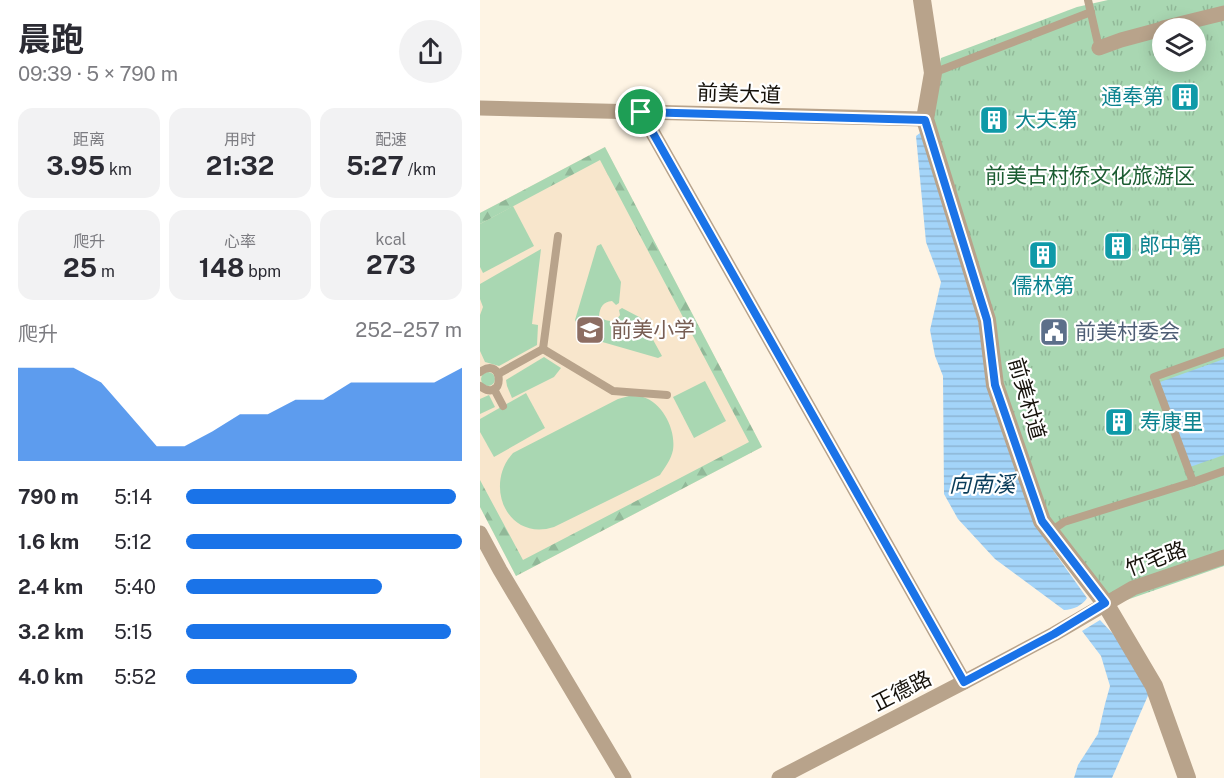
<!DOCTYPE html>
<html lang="zh">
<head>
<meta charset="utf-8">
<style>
	body { margin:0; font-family:"Public Sans","Noto Sans SC",sans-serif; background:#f2f2f3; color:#2b2b33; height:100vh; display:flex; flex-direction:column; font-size:22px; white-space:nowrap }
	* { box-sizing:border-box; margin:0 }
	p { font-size:20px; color:#7c7c81 }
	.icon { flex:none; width:33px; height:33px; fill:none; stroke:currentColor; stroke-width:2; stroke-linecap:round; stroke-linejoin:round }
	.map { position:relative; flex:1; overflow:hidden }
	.drawer { display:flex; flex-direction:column; background:#fff; width:480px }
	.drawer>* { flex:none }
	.controls { position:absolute; left:672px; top:18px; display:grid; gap:12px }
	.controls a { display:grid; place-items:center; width:54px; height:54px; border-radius:50%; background:#fff; box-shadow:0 3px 15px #0003; font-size:30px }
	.pin { position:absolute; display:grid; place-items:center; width:51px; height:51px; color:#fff; margin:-26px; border:3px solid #fff; border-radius:50%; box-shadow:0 2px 6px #0007 }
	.round { display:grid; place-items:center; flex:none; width:63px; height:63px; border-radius:32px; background:#f2f2f3 }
	.overview { display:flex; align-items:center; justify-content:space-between; height:102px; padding:0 18px }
	h1 { font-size:33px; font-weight:700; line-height:45px }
	.figures { display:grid; grid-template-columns:repeat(3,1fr); gap:9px; height:102px; padding:6px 18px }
	.figures div { display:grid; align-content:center; border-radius:15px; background:#f2f2f3; text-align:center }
	.figures b { font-size:26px; font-weight:700 }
	.figures small { font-size:16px; font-weight:400 }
	.figures p { font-size:16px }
	.chart { height:168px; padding:12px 18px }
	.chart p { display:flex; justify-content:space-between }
	.chart svg { width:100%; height:108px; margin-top:6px; fill:#1a73e8; opacity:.7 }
	ul { padding:0 18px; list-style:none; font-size:20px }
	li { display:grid; grid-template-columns:96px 72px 1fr; align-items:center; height:45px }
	li i { height:15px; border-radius:8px; background:#1a73e8 }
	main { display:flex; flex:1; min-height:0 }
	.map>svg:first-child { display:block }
	.built { fill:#f8e6cc }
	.green { fill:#a9d7b2 }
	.forest { fill:url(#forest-firs) }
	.park { fill:url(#park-tufts); fill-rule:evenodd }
	.water { fill:url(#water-rules) }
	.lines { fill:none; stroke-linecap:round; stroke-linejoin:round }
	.service { stroke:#b8a38b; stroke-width:8 }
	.minor { stroke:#b8a38b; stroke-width:15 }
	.tertiary { stroke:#b8a38b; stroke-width:18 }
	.route-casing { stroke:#fff; stroke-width:12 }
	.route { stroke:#1a73e8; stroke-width:8 }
	.labels { text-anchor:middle; stroke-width:4.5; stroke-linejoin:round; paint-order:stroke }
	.street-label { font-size:21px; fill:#16120b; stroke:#fff }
	.culture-label { font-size:21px; fill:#0d838f; stroke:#fff; text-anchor:start }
	.park-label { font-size:21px; fill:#1c5d32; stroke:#fff }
	.education-label { font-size:21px; fill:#785e54; stroke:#fff; text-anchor:start }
	.service-label { font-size:21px; fill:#4e5e75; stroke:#fff; text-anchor:start }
	.water-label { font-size:22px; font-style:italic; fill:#083b59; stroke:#fff }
</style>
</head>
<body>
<main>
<section class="drawer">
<div class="overview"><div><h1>晨跑</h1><p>09:39 · 5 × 790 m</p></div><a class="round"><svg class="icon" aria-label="share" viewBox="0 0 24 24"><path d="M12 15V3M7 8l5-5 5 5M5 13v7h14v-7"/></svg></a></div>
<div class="figures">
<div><p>距离</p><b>3.95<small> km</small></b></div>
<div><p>用时</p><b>21:32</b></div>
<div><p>配速</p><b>5:27<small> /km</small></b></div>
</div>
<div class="figures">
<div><p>爬升</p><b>25<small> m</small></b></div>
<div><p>心率</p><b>148<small> bpm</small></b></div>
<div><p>kcal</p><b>273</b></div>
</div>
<div class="chart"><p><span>爬升</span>252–257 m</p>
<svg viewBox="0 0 160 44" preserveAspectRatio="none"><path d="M0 44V6L10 6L20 6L30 12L40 25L50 38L60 38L70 32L80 25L90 25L100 19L110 19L120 12L130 12L140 12L150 12L160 6V44z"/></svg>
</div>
<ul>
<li><b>790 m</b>5:14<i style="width:98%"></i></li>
<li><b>1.6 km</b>5:12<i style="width:100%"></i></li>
<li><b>2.4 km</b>5:40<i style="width:71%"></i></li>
<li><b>3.2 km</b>5:15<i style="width:96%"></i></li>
<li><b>4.0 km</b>5:52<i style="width:62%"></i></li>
</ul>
</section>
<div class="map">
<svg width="744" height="778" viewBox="0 0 744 778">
	<defs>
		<pattern id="forest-firs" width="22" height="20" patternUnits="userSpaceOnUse" patternTransform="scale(1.5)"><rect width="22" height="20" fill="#a9d7b2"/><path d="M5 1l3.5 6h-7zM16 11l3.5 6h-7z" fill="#91b898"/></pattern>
		<pattern id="park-tufts" width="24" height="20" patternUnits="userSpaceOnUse" patternTransform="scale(1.5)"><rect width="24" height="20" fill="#a9d7b2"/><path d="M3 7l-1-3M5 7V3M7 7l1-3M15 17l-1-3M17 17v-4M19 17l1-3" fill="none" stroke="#91b898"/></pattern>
		<pattern id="water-rules" width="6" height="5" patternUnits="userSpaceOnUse" patternTransform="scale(1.5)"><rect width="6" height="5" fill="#a3d4f9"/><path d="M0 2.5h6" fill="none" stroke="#8cb5d4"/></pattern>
	</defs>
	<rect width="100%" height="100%" fill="#fef4e4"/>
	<polygon class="built" points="125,147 282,447 36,576 0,507 0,213"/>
	<g class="green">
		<polygon points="33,206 54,246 3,273 0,267 0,224"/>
		<path d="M121,244L141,282L139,303L136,305L132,301C123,302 120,307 119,316L99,327L95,320L117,246Z"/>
		<polygon points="61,249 52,324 58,325 57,345 19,366 5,362 0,351 0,315 3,307 0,299 0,284"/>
		<path d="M142,308L161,318L182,356L178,358L105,337L101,329L121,318C129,322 135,323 140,315L139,310Z"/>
		<polygon points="64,357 81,368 74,377 32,398 27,386 26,380"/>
		<circle cx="8" cy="379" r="7"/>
		<polygon points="225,381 246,421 214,438 193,397"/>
		<polygon points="46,393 65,428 14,457 0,432 0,419"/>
		<polygon points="9,395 15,407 0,414 0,399"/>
		<path d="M149,396C153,396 158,396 163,397C183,403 196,430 193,450C191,460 185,467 180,475L74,527C28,542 3,486 33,453L138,399Z"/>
	</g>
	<polygon class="forest" points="125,147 282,447 36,576 0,507 0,480 43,560 269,442 120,160 0,224 0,213"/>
	<path class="park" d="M628,0H744V566L638,603L607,572L564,513L523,385L449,119L461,58L597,7ZM682,28H716V62H682Z"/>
	<g class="water">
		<path d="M440,133L444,137L470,220L555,525L607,598C603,605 593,610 584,610L515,559L478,519L464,494L463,376L455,356L450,330L461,282L446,242L436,136Z"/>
		<polygon points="744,359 744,455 710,467 680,382"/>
		<polygon points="620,620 636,637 670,691 632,778 594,778 598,765 618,734 625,704 630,686 621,656 602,631"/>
	</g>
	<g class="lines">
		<g class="service">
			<polyline points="608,0 619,48"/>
			<polyline points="453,73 611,12"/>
			<polyline points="63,349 133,391 187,395"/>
			<polyline points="63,349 78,236"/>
			<path d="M0,372C25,354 25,405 0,386"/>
			<polyline points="18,374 63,349"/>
			<polyline points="14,389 23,406"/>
			<polyline points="713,482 674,377 744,352"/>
			<polyline points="571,531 584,522 713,482 744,471"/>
		</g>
		<g class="minor">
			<polyline points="683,28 744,13"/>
			<polyline points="619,48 641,40 682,29"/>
			<polyline points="0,108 445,119"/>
			<polyline points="161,112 484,682"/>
			<polyline points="0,533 20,570 144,778"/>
			<polyline points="299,778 484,682 574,634 653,588 744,557"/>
		</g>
		<polyline class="tertiary" points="442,0 453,73 445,119 507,320 515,385 562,521 625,603 674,686 707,778"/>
	</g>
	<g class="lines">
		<g class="route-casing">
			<polygon id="route" points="161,112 445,120 507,320 515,385 562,521 625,603 574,634 484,682"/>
		</g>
		<use href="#route" class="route"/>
	</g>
	<defs>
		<g id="building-square" transform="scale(1.5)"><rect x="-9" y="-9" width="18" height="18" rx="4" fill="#0f9aa8" stroke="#fff"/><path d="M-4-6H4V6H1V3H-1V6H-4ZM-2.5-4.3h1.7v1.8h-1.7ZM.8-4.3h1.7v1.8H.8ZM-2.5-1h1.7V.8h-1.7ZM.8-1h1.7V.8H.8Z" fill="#fff"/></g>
		<g id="school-square" transform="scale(1.5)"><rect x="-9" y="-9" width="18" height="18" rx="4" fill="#8d6e63" stroke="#fff"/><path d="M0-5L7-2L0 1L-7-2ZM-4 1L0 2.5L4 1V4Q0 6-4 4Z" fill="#fff"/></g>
		<g id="civic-square" transform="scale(1.5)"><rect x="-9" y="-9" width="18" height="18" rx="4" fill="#5c6f8a" stroke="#fff"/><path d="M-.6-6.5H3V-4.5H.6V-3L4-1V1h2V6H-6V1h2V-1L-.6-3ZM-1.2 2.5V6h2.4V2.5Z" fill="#fff"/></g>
	</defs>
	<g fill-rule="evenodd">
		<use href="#building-square" x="705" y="97"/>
		<use href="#building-square" x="514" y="120"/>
		<use href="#building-square" x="638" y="246"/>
		<use href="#building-square" x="563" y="255"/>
		<use href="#school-square" x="110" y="330"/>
		<use href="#civic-square" x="574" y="332"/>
		<use href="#building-square" x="639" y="422"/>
	</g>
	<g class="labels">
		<g class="street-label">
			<text transform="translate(259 94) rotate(2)" y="7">前美大道</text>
			<text transform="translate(547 399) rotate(74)" y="7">前美村道</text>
			<text transform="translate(676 559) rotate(-20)" y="7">竹宅路</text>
			<text transform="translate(422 691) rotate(-27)" y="7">正德路</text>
		</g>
		<g class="culture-label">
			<text x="684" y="104" text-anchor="end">通奉第</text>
			<text x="535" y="127">大夫第</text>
			<text x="659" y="253">郎中第</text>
			<text x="563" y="293" text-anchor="middle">儒林第</text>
			<text x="660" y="429">寿康里</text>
		</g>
		<g class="park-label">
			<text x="610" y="183">前美古村侨文化旅游区</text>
		</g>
		<g class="education-label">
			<text x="131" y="337">前美小学</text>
		</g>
		<g class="service-label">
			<text x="595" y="339">前美村委会</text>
		</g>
		<g class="water-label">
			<text x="502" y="492">向南溪</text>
		</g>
	</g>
</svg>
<div class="controls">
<a><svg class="icon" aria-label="layers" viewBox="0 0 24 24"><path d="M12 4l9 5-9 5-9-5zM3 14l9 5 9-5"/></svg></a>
</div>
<div class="pin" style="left:161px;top:112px;background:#1e9e55"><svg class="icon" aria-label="arrive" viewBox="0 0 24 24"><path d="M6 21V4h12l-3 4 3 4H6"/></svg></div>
</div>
</main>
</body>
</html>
